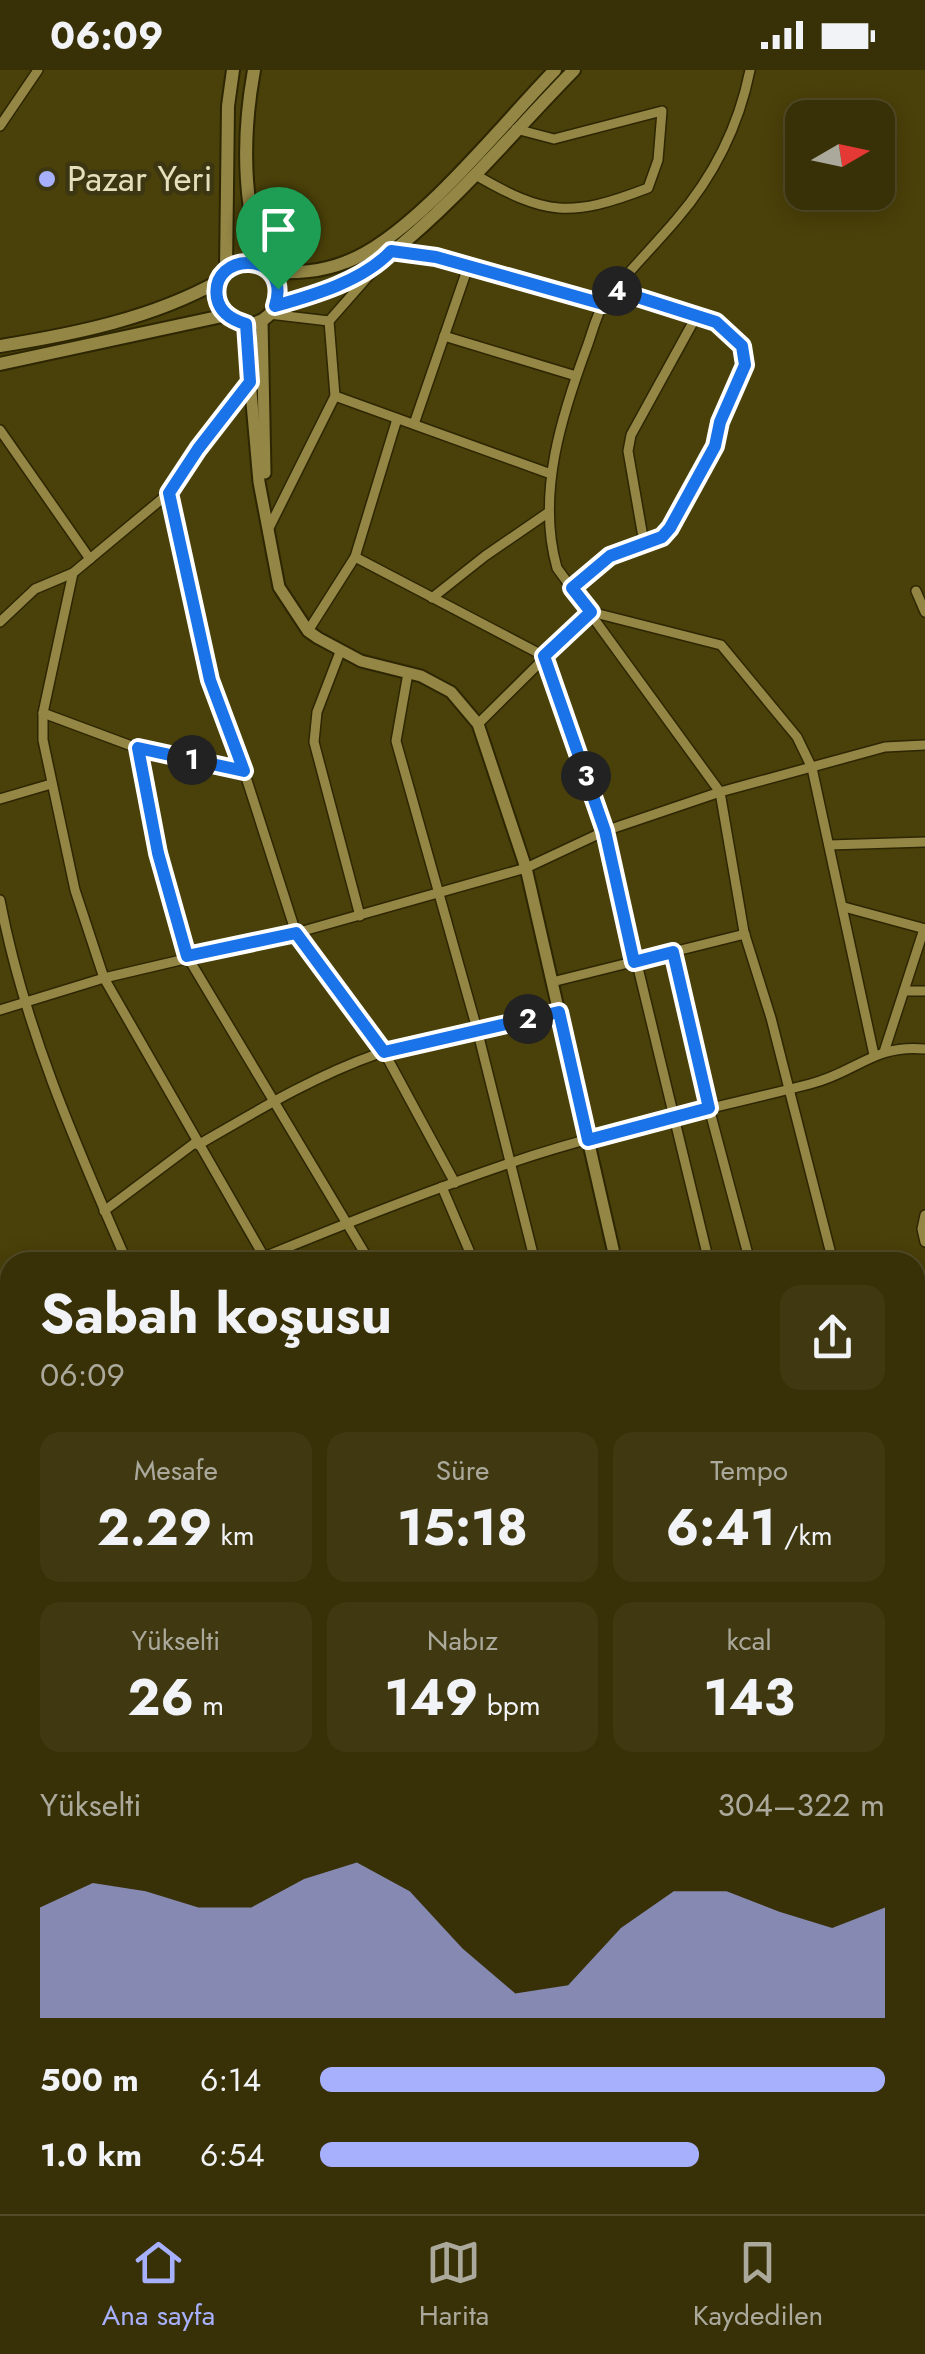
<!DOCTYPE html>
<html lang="tr">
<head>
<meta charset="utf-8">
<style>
	body { margin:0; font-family:Jost,sans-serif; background:#3f3811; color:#f1f3f6; height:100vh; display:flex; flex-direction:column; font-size:38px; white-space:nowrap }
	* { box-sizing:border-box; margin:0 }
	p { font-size:32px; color:#aba99b }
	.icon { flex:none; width:55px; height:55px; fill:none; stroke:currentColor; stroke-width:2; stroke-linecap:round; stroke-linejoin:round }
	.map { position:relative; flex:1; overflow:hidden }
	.panel { position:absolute; left:0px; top:1182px; width:925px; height:962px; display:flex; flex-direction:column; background:#383007; border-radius:30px 30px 0 0; box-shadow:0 5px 25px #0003,0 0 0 2px #524b28 }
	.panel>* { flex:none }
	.needle { width:65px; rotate:81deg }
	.controls { position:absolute; left:785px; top:30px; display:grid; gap:20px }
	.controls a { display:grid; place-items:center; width:110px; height:110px; border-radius:20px; background:#383007; box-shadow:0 5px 25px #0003,0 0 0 2px #524b28; font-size:50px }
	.pin { position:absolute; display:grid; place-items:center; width:85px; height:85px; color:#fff; margin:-102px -42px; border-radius:50% 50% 50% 0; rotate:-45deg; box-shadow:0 0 10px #0007 }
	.pin .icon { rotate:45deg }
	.km { position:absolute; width:50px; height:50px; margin:-25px; border-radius:50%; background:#222; color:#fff; font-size:28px; line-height:50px; text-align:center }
	.round { display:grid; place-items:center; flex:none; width:105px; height:105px; border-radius:20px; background:#3f3811 }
	.summary { display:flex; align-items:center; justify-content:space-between; height:170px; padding:0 40px }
	h1 { font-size:55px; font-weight:700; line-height:75px }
	.stats { display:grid; grid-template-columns:repeat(3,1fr); gap:15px; height:170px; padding:10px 40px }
	.stats div { display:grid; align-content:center; border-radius:20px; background:#3f3811; text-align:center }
	.stats b { font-size:50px; font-weight:700 }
	.stats small { font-size:28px; font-weight:400 }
	.stats p { font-size:28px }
	.chart { height:280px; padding:20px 40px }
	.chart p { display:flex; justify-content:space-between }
	.chart svg { width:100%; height:180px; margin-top:10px; fill:#a7b0fc; opacity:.7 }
	ul { padding:0 40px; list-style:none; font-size:32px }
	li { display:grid; grid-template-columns:160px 120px 1fr; align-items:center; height:75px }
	li i { height:25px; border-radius:12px; background:#a7b0fc }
	.status { display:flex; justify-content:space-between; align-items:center; height:70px; padding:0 50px; background:#383007; direction:ltr }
	.status svg { height:28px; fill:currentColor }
	.menu { display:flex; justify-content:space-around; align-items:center; height:140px; border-top:2px solid #524b28; background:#383007; font-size:28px; color:#aba99b }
	.menu a { display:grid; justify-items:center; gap:5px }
	.menu .selected { color:#a7b0fc }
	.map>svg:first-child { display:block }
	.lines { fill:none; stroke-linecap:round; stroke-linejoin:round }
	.stream { stroke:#002e19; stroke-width:2.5 }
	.minor-casing { stroke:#2d2602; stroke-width:12 }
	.tertiary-casing { stroke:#2d2602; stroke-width:15 }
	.secondary-casing { stroke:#2d2602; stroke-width:16 }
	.minor { stroke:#948644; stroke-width:9 }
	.tertiary { stroke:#948644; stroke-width:11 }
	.secondary { stroke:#948644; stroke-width:12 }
	.route-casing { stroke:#fff; stroke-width:20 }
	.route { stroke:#1a73e8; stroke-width:12 }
	.poi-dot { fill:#a7b0fc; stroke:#3c3612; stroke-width:4 }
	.labels { text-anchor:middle; stroke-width:9; stroke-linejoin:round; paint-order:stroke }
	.poi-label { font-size:35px; fill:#e5dfbe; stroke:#3c3612; text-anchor:start }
</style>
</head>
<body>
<div class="status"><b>06:09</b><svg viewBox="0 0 49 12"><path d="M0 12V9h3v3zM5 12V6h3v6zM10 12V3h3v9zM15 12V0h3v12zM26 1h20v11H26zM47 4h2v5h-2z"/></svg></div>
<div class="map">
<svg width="925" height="2144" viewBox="0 0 925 2144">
	<rect width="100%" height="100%" fill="#4a4009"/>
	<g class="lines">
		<g class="stream">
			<polyline points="0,1974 10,1980"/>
			<polyline points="915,2030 925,2026"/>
		</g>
		<g class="minor-casing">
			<g id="minor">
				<path d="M750,0C739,55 713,107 676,150C653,177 627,203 605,231C597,243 593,260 588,274C562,344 536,424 557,498L720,722L744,862L771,948L833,1192"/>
				<polyline points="0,56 38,0"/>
				<path d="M474,104C546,146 570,148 648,118L658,90L662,41L554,69L516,59"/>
				<polyline points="393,181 437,187 603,234"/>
				<polyline points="269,244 329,251 373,201"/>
				<polyline points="444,266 576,306"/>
				<polyline points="335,326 551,404"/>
				<polyline points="414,354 468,197"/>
				<polyline points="0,360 90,489"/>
				<polyline points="169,423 210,610 244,701 296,863 384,982 455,1113"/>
				<polyline points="269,458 335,326 329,251"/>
				<polyline points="644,473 628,381 631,365 697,245"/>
				<polyline points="355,487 544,586 605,761 709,1192"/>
				<polyline points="73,503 43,643 43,670 75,820 104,908 267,1192"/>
				<polyline points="573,518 609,486 662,467 670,458 715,377 719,352 745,295 742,276 716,252 615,220"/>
				<polyline points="916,521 925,542"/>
				<polyline points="432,528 485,486 549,442"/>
				<polyline points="0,552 35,519 73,503 169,423 198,379 250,312"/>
				<polyline points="308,561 355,487 397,349"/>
				<polyline points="340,582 317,642 314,672 360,846"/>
				<polyline points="408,603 396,671 477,959 535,1192"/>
				<polyline points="43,643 137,678 244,701"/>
				<polyline points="478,654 591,542 721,575 797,667 812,698 874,985"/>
				<polyline points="137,678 157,783 187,886 370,1192"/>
				<polyline points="0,729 51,714"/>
				<polyline points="829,775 925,772"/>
				<path d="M0,830C24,957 76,1075 127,1192"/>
				<polyline points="844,837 925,859"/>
				<polyline points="673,882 709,1038 750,1192"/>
				<polyline points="552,912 745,864"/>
				<polyline points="904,921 925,921"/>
				<polyline points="0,940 104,908 296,863 526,798 605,761 720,722 885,677 925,675"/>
				<polyline points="884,982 924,859"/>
				<path d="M198,1075C255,1042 314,1006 377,984C436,964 498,955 559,942"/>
				<polyline points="442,1117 474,1192"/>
				<polyline points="104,1141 196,1072"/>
				<polyline points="925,1145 922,1159 925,1172"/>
				<path d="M264,1187C344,1154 425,1122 507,1094C606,1060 709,1040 810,1014C856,1003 873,974 925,979"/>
				<polyline points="0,1284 10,1283"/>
				<polyline points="915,1347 925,1355"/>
				<polyline points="915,1373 925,1366"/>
				<polyline points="0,1425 10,1424"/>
				<polyline points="915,1439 925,1450"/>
				<polyline points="0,1526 10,1525"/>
				<polyline points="915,1548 925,1561"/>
				<polyline points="0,1642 10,1641"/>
				<polyline points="915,1671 925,1664"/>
				<polyline points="0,1673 10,1663"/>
				<polyline points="128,2135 128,2144"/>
				<polyline points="254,2144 256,2135"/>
				<polyline points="461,2144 464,2135"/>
			</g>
		</g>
		<g class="tertiary-casing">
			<g id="tertiary">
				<polyline points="262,250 265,403"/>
				<polyline points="245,254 259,412 279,517 308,561 318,568 361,591 421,606 451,622 478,654 526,798 616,1192"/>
				<polyline points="0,2116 10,2115"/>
				<polyline points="619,2135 680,2144"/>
			</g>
		</g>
		<g class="secondary-casing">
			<g id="secondary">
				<path d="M254,0C242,66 242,132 264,197"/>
				<circle cx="247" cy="223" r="31"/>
				<polyline points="226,201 228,36 233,0"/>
				<path d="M270,202C297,203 321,202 346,192C414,167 502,54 555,0"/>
				<path d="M275,236C309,227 353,213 381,191C453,136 511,64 574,0"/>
				<path d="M0,276C75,264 153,248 219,211"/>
				<polyline points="0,294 227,245"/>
				<polyline points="915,1784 925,1782"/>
				<polyline points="915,1799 925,1797"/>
				<polyline points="0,1900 10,1899"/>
				<polyline points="0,1916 10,1916"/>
			</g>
		</g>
		<use href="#minor" class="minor"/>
		<use href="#tertiary" class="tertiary"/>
		<use href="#secondary" class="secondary"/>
	</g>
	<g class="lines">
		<g class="route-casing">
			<path id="route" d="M391,181L436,187L603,234L615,220L716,252L742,276L745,295L720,352L715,376L670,458L662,467L610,486L572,518L591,542L544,586L605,761L634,892L673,882L709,1038L588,1070L559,942L384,982L296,863L187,886L158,783L138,678L244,701L210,610L169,423L198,379L250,312L246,254C232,250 220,243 217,228C209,180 293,180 275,236C314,225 363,211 391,181Z"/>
		</g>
		<use href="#route" class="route"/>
	</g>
	<circle class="poi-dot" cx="47" cy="109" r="10"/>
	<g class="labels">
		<g class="poi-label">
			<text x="67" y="121">Pazar Yeri</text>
		</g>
	</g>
</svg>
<div class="controls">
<a><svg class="needle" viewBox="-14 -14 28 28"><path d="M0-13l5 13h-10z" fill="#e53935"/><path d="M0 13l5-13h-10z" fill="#aba99b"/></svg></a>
</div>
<div class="pin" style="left:278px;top:219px;background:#1e9e55"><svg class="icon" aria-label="arrive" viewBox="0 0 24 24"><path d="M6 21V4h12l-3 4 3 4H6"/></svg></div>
<b class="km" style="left:192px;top:690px">1</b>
<b class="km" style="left:528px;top:949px">2</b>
<b class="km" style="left:586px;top:706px">3</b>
<b class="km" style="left:617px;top:221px">4</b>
<section class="panel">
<div class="summary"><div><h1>Sabah koşusu</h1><p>06:09</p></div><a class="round"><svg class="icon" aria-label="share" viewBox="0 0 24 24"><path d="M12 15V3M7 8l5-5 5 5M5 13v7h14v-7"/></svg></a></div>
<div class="stats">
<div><p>Mesafe</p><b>2.29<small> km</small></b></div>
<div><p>Süre</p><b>15:18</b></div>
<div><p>Tempo</p><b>6:41<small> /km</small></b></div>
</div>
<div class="stats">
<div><p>Yükselti</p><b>26<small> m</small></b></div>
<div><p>Nabız</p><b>149<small> bpm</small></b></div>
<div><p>kcal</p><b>143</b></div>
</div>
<div class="chart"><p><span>Yükselti</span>304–322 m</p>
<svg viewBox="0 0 160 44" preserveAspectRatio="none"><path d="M0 44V17L10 11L20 13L30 17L40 17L50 10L60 6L70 13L80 27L90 38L100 36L110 22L120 13L130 13L140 18L150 22L160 17V44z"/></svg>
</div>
<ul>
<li><b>500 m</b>6:14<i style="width:100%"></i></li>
<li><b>1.0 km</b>6:54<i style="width:67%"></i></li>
</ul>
</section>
</div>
<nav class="menu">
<a class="selected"><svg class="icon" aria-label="home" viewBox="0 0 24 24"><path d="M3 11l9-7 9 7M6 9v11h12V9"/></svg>Ana sayfa</a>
<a><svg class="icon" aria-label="map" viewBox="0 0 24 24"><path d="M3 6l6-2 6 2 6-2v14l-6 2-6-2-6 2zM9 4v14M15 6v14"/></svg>Harita</a>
<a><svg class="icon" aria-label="saved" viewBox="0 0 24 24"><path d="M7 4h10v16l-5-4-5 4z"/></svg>Kaydedilen</a>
</nav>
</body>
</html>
